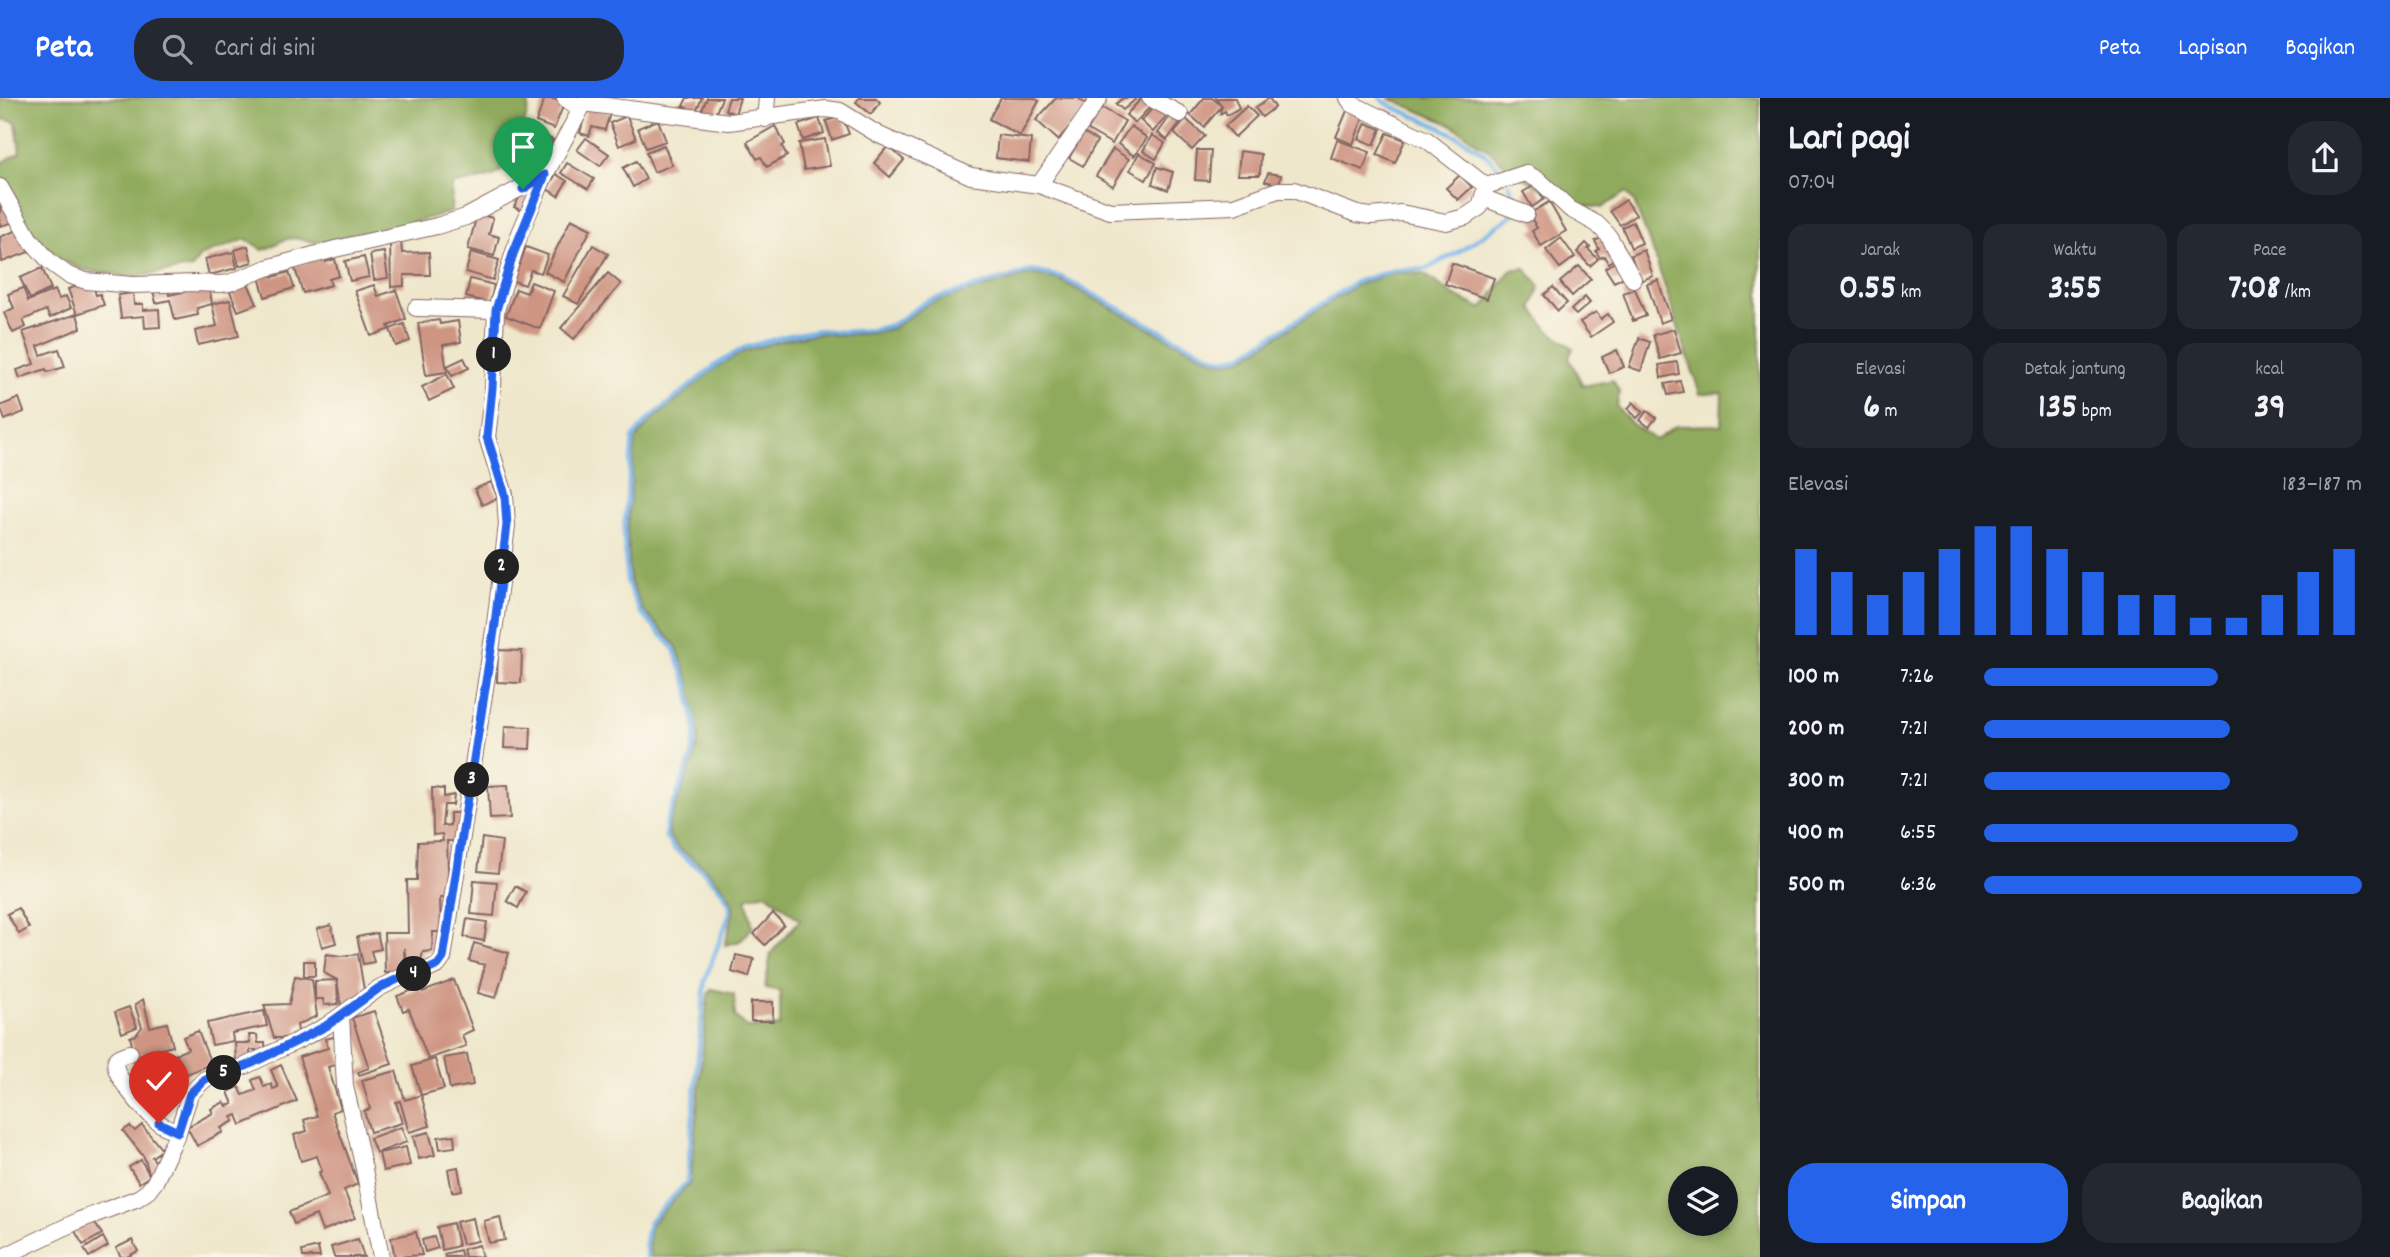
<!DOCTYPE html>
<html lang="id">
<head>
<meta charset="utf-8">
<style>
	body { margin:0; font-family:Dekko,sans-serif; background:#242831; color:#f1f3f6; height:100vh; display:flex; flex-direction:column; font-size:26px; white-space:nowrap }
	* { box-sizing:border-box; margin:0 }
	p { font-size:23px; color:#9ea1a6 }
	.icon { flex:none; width:38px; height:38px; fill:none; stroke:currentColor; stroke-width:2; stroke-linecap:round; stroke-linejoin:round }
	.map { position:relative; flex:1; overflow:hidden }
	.drawer { display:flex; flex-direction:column; background:#171b24; width:630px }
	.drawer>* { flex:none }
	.buttons { position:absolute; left:1668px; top:1068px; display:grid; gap:14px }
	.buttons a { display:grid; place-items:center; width:70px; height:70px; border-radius:50%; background:#171b24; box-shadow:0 4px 10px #0003; font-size:35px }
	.pin { position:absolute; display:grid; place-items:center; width:60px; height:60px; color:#fff; margin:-72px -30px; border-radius:50% 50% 50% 0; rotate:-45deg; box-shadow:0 0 7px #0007 }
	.pin .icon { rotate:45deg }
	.km { position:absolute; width:35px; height:35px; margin:-18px; border-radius:50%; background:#222; color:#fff; font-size:19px; line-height:35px; text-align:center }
	.round { display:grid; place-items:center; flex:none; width:74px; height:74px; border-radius:28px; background:#242831 }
	.headline { display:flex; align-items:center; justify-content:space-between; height:119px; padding:0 28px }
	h1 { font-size:38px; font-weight:700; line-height:52px }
	.figures { display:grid; grid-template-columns:repeat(3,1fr); gap:10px; height:119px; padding:7px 28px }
	.figures div { display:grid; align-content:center; border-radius:18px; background:#242831; text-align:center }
	.figures b { font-size:35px; font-weight:700 }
	.figures small { font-size:19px; font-weight:400 }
	.figures p { font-size:19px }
	.chart { height:196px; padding:14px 28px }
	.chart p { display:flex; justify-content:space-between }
	.chart svg { width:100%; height:126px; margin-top:7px; stroke:#2563eb; stroke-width:6 }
	.button { display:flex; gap:14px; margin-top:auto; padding:14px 28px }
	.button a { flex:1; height:80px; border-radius:28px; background:#2563eb; color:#fff; font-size:28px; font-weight:700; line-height:80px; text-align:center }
	.button a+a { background:#242831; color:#f1f3f6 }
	ul { padding:0 28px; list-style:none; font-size:23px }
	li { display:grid; grid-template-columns:112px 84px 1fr; align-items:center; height:52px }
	li i { height:18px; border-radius:9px; background:#2563eb }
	header { display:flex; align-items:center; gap:42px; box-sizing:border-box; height:98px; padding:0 35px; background:#2563eb; color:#fff }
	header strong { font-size:33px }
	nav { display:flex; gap:38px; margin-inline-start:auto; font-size:24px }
	.search { width:490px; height:63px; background:#242831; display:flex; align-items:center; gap:18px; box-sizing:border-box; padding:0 24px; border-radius:28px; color:#9ea1a6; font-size:26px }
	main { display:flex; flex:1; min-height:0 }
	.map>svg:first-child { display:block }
	.forest { fill:#8faa5c; stroke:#6c6444; stroke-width:2; fill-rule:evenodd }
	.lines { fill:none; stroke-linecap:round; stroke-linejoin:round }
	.stream { stroke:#76b3e8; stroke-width:4.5 }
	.building { fill:#cf9583 }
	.minor-casing { stroke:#846563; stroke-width:18 }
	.minor { stroke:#fff; stroke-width:16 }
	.route-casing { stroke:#fff; stroke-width:14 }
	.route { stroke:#2563eb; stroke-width:9 }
</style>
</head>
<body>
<header>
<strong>Peta</strong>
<div class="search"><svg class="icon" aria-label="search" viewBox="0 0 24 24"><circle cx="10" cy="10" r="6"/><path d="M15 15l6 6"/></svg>Cari di sini</div>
<nav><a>Peta</a><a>Lapisan</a><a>Bagikan</a></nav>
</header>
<main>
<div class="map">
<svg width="1760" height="1159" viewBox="0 0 1760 1159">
	<rect width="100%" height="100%" fill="#fbf7ec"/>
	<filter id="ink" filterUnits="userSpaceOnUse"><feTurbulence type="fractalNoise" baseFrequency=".0143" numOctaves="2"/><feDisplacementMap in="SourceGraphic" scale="14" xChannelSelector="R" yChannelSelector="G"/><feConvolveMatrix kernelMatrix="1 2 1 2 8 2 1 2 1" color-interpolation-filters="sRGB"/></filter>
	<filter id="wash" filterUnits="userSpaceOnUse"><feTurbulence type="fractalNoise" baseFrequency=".00686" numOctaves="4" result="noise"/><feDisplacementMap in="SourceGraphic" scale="28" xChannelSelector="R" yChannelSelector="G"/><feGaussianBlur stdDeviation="1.57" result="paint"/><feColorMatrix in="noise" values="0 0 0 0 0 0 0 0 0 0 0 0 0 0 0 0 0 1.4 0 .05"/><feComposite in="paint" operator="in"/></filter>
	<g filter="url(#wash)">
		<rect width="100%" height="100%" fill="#efe7cb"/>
		<g class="forest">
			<path d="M0,0H520L529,3C528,21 511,69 495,77C483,82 465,83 452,87L451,114C409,125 367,138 323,144C310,146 299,137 287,141C277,143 275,149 263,152L246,141L200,158L192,170L132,179L84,172L51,158L0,103V66L20,54L16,24L0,21Z"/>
			<path d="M1388,0H1760V1159H650L648,1143L651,1126L690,1085L708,897L711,891L734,896L735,918L748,930L780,928V893L765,890L771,855L800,822L766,795L746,800L753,829L740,843L725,847L733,815V807L726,793L705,770L677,749L669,738V726L694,660L699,639L690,587L676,547L643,513L630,483L627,433L635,342L650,324L717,269L745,253L787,241L821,235L840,237L873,235L893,230L929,205L1032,176L1060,182L1173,243L1214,262L1222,264L1242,261L1357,187L1395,174L1424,176L1455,198L1482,211L1511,172L1525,170L1540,188L1532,210L1547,231L1573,250L1569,260L1583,288L1613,282L1619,293L1617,309L1631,325L1656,342L1676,328L1721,327L1722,295L1700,296L1655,159L1634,104L1626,94L1602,110L1572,106L1511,73L1491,54L1452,27ZM1680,1080H1726V1125H1680Z"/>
		</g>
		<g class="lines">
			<g class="stream">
				<path d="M1380,0C1390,10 1406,14 1419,20C1450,33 1486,50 1505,78"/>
				<polyline points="1509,86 1514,97 1514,108"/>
				<polyline points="647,1159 645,1144 649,1124 687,1084 705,882 730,815 730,808 724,795 703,773 674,751 666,739 666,725 692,659 696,632 688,588 673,549 640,514 627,484 624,433 633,340 648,322 716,267 744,250 786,238 820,232 840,234 873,232 892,227 927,203 1031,173 1061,179 1174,240 1215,259 1222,261 1241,258 1356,184 1394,172 1426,171 1460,153 1514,116"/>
			</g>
		</g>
		<g id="blocks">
			<g class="building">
				<polygon points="545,0 565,3 554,31 536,24"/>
				<polygon points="687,0 702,0 696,14 683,8"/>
				<polygon points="707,0 722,0 714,19 701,14"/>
				<polygon points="729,0 740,0 735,16 725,12"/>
				<polygon points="859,0 876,0 880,4 871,16 856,4"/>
				<polygon points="1001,0 1034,0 1039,3 1020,38 989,21"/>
				<polygon points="1056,0 1078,0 1088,8 1058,42 1036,22"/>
				<polygon points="1123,0 1137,0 1123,12 1116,6"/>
				<polygon points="1204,0 1212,0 1222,8 1204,29 1190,17"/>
				<polygon points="1216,0 1235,0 1239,10 1227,17 1225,13 1220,16 1222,8"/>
				<polygon points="1269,0 1275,9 1262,19 1255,10"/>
				<polygon points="1141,1 1150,9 1135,25 1126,17"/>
				<polygon points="1156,6 1168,17 1153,34 1141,23"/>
				<polygon points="1247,8 1257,18 1235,39 1225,28"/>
				<polygon points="1349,8 1365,15 1353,46 1336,39"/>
				<polygon points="587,9 610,15 605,32 592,29 589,38 580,35"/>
				<polygon points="1101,9 1125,23 1112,46 1088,32"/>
				<polygon points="1171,17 1181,23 1167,42 1158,35"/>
				<polygon points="627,18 636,41 619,48 610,25"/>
				<polygon points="842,18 849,36 832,42 826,23"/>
				<polygon points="819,20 824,35 803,42 798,27"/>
				<polygon points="1186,21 1205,38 1192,52 1174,35"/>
				<polygon points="658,22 666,43 646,50 638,30"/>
				<polygon points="1366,25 1381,31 1374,47 1359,41"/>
				<polygon points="775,28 785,46 782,48 787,58 767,69 761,59 757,61 747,44"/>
				<polygon points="1131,28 1147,40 1134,58 1118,46"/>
				<polygon points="535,34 553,42 546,56 529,48"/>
				<polygon points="1084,35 1097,43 1083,68 1069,60"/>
				<polygon points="1387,35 1405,42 1395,65 1377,57"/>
				<polygon points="998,37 1031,41 1029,64 996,60"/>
				<polygon points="1152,37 1165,45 1156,61 1143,53"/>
				<polygon points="586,40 609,56 600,68 577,52"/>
				<polygon points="825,41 830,68 804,72 799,45"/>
				<polygon points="1337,42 1370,54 1363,72 1331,60"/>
				<polygon points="664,47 672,67 654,74 646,54"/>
				<polygon points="888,48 904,62 890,79 874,65"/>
				<polygon points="1113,51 1129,61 1113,88 1096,78"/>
				<polygon points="1197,52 1211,52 1209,83 1195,82"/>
				<polygon points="1240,53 1261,56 1260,77 1238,77"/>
				<polygon points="527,55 541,60 535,77 521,72"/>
				<polygon points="1139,55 1156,65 1146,82 1130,72"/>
				<polygon points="636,63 646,81 633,89 623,70"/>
				<polygon points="567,65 594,81 588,91 561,75"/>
				<polygon points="1157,69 1173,74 1168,92 1152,86"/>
				<polygon points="1268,75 1281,77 1279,86 1265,83"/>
				<polygon points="556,76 567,83 558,98 547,91"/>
				<polygon points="1460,77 1472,89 1458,102 1446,90"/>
				<polygon points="1535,87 1544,101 1532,109 1523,94"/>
				<polygon points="523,93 531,97 522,113 514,109"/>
				<polygon points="1626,102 1636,117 1620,127 1610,113"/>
				<polygon points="1549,104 1566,133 1541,148 1532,133 1537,130 1529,116"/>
				<polygon points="6,105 11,125 0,128 0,107"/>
				<polygon points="477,116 493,120 489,136 499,139 494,158 468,151"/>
				<polygon points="571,121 591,131 564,184 545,174"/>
				<polygon points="1633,124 1642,145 1631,150 1622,129"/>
				<polygon points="20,131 29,154 2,164 0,139"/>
				<polygon points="1604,139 1616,160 1608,165 1604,158 1600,160 1596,153 1599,151 1595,143"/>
				<polygon points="1561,140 1575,159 1560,170 1546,152"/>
				<polygon points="390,143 401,143 402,155 429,154 430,177 404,177 404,188 391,189"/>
				<polygon points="1586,145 1590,149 1588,151 1598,161 1590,168 1577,154"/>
				<polygon points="593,147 608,156 578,206 563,198"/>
				<polygon points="248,148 252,164 239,168 235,152"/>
				<polygon points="526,149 548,157 541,175 531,172 525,187 513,183"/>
				<polygon points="1644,152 1653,178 1640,183 1631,157"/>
				<polygon points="233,154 237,170 209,177 205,161"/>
				<polygon points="384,154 388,180 374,182 370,156"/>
				<polygon points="471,154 499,162 493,182 466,174"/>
				<polygon points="325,159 326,164 335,161 339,178 329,181 331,187 303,195 294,168"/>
				<polygon points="364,159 369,179 350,183 345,163"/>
				<polygon points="1615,164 1624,179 1614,184 1605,170"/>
				<polygon points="1452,165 1494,180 1487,201 1445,186"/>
				<polygon points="1579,168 1591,181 1572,198 1560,184"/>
				<polygon points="42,170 51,191 30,201 20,180"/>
				<polygon points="270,172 273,179 289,174 294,190 265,199 258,176"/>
				<polygon points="608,175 621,186 574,241 561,230"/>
				<polygon points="470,181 494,187 490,205 466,199"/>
				<polygon points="1658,182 1671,221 1660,225 1647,186"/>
				<polygon points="247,183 257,206 238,213 229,191"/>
				<polygon points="92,184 96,197 100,196 104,207 77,216 68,191"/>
				<polygon points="531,184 554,193 540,231 506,218 516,191 527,195"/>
				<polygon points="374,187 378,198 396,192 406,221 388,228 390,231 371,238 355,193"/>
				<polygon points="209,188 212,206 197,210 198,217 175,222 170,202 156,205 153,192 167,189 169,197"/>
				<polygon points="1553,189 1567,205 1558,213 1544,197"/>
				<polygon points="23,190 28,203 55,192 59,201 66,198 71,210 50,220 46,212 23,222 26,229 13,235 4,215 14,210 8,196"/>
				<polygon points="1635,191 1646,218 1633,223 1623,195"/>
				<polygon points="133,195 134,206 143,206 143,212 159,211 160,229 145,230 144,218 121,220 118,197"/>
				<polygon points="1585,199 1590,205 1576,217 1571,212"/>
				<polygon points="230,202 239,238 198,247 195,233 217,228 212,206"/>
				<polygon points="1596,214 1601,221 1608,216 1613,224 1591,239 1580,224"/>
				<polygon points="77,216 81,230 38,248 41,257 59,251 65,269 47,274 46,271 20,280 17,272 34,266 23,234"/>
				<polygon points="439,222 440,226 458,223 461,244 443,247 447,274 426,277 418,225"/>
				<polygon points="404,226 410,243 396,248 390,231"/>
				<polygon points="1674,231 1681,255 1660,261 1653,237"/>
				<polygon points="1639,240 1650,244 1641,273 1629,269"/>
				<polygon points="1617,252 1624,269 1609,275 1602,259"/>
				<polygon points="464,260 469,270 452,278 447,268"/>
				<polygon points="1677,264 1679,276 1661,280 1659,267"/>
				<polygon points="447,276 454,291 429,303 422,289"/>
				<polygon points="1680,283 1683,294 1668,297 1665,286"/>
				<polygon points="19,300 24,314 5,322 0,308"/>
				<polygon points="1633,304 1643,314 1637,320 1628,311"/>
				<polygon points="1647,313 1656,320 1649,329 1640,322"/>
				<polygon points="491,384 498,400 482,407 475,391"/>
				<polygon points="498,552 522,553 521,585 497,584"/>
				<polygon points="505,628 531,629 530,651 504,650"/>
				<polygon points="508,687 510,720 490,721 488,688"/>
				<polygon points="432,690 444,691 444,699 454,697 453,707 444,707 442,728 450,727 450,715 459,715 460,743 447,743 449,800 440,800 441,834 433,834 432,853 423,854 421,862 406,862 404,850 405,874 385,875 384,835 408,835 407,782 417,782 418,744 443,743 442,736 433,737"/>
				<polygon points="482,740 502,743 498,775 478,773"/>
				<polygon points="474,782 497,784 494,818 471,816"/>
				<polygon points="515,788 526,794 518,810 507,803"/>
				<polygon points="18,810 29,830 19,836 7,816"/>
				<polygon points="773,815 784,827 765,847 754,836"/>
				<polygon points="467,821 487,824 484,843 464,839"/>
				<polygon points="331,827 336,845 322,849 317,831"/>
				<polygon points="377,835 381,851 371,853 374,864 363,866 357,839"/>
				<polygon points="474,845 509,855 496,900 478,895 485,867 469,863"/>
				<polygon points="326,856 341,858 358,856 365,898 341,908 337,882 324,875"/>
				<polygon points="736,857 754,861 749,879 732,874"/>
				<rect x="304" y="863" width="11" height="15"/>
				<polygon points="295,878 312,881 317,918 297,927 299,940 274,940 264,907 289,906"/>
				<polygon points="337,882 338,906 324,907 323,901 315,901 315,883"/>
				<polygon points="454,882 473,932 462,937 466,948 428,961 409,911 403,913 397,898 421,889 423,894"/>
				<polygon points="143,901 150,929 167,925 173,948 135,958 130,939 136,937 142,929 135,907"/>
				<rect x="751" y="904" width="22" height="19"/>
				<polygon points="129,909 137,929 122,935 115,914"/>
				<polygon points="264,913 267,928 232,935 233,943 212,947 207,925"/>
				<polygon points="374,913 392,966 359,977 358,974 369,970 352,920"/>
				<polygon points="198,933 211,966 184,977 176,956 188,951 183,939"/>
				<polygon points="249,937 257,937 258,945 265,945 266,957 256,957 256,952 250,952 250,965 236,965 235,945 250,945"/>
				<polygon points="334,939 342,965 328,969 341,1011 332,1014 358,1086 344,1092 355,1120 322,1133 316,1117 294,1126 289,1114 328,1098 319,1074 322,1073 317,1058 301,1063 294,1037 307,1033 304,1022 317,1018 299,959 328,950 325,941"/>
				<polygon points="467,956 473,987 450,991 444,960"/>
				<polygon points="435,961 444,991 421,997 412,968"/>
				<polygon points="281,967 297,1003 241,1027 237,1017 232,1019 234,1023 221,1030 223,1034 197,1048 187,1029 213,1015 211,1011 224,1004 227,1008 233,1006 228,994 239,989 243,997 256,992 252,982 260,979 264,989 271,986 273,991 278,989 271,972"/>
				<polygon points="396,973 405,1002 421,997 430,1028 409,1034 400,1003 396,1004 402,1025 370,1034 364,1013 370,1011 362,982"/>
				<polygon points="142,1027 162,1052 152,1059 158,1067 150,1078 144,1059 123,1033 130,1028 135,1033"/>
				<polygon points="401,1029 407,1044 376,1055 370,1040"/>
				<polygon points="429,1034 435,1057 419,1061 413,1038"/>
				<polygon points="454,1037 455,1049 440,1051 438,1039"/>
				<polygon points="406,1049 410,1067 383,1073 379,1055"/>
				<polygon points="141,1062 150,1078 139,1085 129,1069"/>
				<polygon points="458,1069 462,1092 452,1094 448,1071"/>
				<polygon points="500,1119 505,1142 489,1145 484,1123"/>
				<polygon points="473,1120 478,1143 462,1146 456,1124"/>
				<polygon points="94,1124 102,1136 83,1147 75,1133"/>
				<polygon points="453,1125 458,1148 442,1152 437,1129"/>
				<polygon points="416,1134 422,1157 395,1159 391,1140"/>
				<polygon points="103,1139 108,1148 89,1159 84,1151"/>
				<polygon points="434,1139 438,1150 425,1154 422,1142"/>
				<polygon points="358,1141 364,1159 334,1159 331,1149"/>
				<polygon points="132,1142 138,1153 127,1159 121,1159 116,1150"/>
				<polygon points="479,1147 482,1159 465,1159 463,1151"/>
				<polygon points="318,1149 320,1159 303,1159 302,1153"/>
				<polygon points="460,1152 462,1159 445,1159 444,1156"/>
			</g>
		</g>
	</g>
	<g filter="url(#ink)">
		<use href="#blocks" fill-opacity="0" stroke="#846563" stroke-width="2"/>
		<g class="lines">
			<g class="minor-casing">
				<g id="minor">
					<polyline points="565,0 580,11"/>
					<polyline points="1150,0 1180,16"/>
					<polyline points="583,5 729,24 826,11 840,13 879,37 971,78 1039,87 1110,113 1234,108 1278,92 1294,92 1357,116 1371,118 1401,115 1446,124 1465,119 1480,109 1486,88 1427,42 1352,6 1348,0"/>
					<polyline points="765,21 767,0"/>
					<polyline points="1039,87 1099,0"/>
					<polyline points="1486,88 1526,75 1540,83 1570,111 1597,126 1608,137 1633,181"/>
					<polyline points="0,89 29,140 50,164 68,177 86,183 133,187 195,185 220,186 229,185 267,170 335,151 437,128 466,119 545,77"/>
					<polyline points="1484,100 1526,116"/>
					<polyline points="416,210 496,212"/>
					<polyline points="341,918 345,988 364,1071 381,1159"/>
					<path d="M130,955C126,956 118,958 116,962C109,975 148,1016 158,1024C164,1029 171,1031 178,1034"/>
					<polyline points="3,1159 80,1122 138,1100 148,1093 155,1084 178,1034 190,996 205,981 245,968 295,944 326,928 379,890 404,878 423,874 438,867 443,860 495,526 507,427 505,397 487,339 493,290 496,212 520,135 545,77 587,0"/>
				</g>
			</g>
			<use href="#minor" class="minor"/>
		</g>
	</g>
	<g class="lines" filter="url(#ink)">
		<g class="route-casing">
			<polyline id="route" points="159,1025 178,1034 190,996 205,981 246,968 295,944 326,928 379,890 404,878 423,874 438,867 443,860 495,526 507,427 505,397 487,339 492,290 496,212 513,156 545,77 523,91"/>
		</g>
		<use href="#route" class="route"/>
	</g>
</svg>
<div class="buttons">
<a><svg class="icon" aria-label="layers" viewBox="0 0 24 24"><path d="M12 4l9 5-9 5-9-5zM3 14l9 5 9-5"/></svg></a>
</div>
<div class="pin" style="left:523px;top:91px;background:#1e9e55"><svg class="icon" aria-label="arrive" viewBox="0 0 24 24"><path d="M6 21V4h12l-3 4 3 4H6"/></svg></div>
<div class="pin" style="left:159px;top:1025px;background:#d93025"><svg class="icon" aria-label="check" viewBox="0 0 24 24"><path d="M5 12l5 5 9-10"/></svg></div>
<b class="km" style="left:494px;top:257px">1</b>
<b class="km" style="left:502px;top:469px">2</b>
<b class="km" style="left:472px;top:682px">3</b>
<b class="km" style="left:414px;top:876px">4</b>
<b class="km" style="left:224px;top:975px">5</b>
</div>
<section class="drawer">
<div class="headline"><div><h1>Lari pagi</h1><p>07:04</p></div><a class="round"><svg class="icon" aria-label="share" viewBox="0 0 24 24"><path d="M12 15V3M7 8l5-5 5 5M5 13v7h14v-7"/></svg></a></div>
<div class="figures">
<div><p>Jarak</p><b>0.55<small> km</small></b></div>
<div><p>Waktu</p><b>3:55</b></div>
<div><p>Pace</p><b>7:08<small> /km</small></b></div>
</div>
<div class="figures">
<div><p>Elevasi</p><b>6<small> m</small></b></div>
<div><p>Detak jantung</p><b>135<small> bpm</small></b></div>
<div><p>kcal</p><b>39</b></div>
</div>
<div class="chart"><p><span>Elevasi</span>183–187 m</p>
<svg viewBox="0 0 160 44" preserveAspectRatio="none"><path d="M5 44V14M15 44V22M25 44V30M35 44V22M45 44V14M55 44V6M65 44V6M75 44V14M85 44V22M95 44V30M105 44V30M115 44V38M125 44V38M135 44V30M145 44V22M155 44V14"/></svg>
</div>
<ul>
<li><b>100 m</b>7:26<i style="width:62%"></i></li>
<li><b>200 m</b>7:21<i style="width:65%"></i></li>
<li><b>300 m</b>7:21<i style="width:65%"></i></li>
<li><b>400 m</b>6:55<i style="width:83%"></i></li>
<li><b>500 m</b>6:36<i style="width:100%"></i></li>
</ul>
<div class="button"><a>Simpan</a><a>Bagikan</a></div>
</section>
</main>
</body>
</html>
